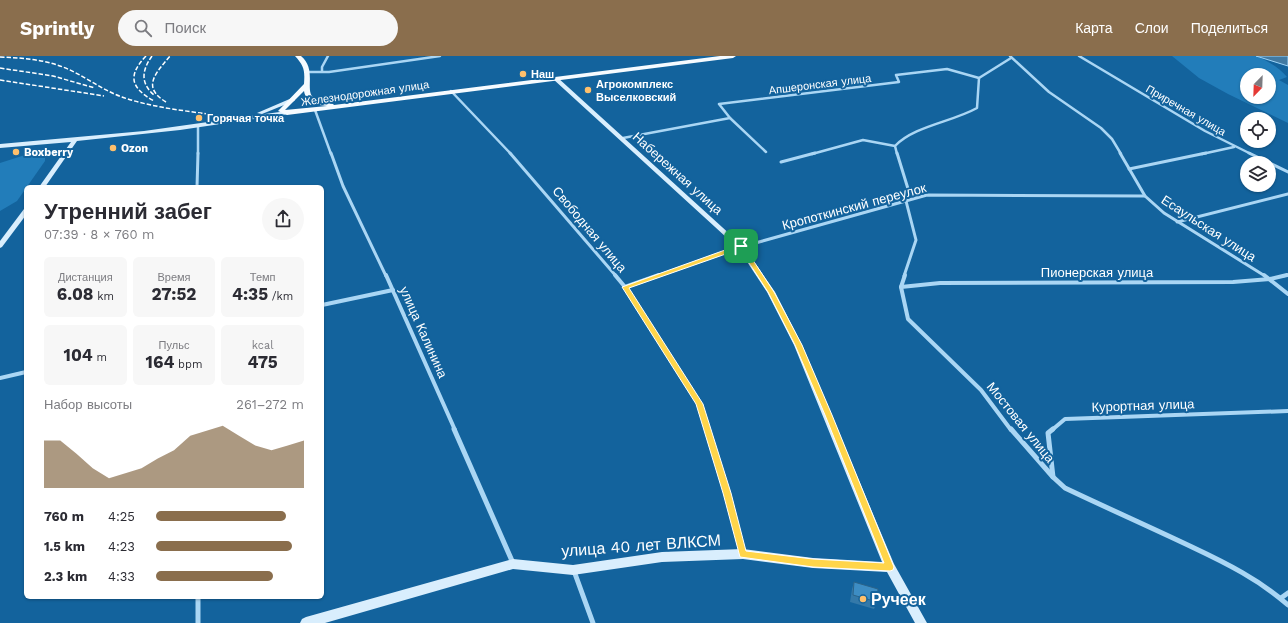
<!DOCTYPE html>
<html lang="ru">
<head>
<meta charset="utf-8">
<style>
	body { margin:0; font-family:"Work Sans",sans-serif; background:#f7f7f7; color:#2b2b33; height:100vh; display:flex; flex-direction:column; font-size:15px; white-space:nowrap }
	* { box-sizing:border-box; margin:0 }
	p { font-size:13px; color:#7c7c81 }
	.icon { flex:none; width:22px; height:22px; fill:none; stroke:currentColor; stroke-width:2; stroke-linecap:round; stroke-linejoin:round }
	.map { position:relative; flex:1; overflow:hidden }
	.side { position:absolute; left:24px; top:129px; width:300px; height:414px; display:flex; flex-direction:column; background:#fff; border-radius:6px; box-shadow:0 1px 3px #0004 }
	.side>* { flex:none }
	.needle { width:26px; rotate:203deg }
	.fabs { position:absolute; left:1240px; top:12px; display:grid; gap:8px }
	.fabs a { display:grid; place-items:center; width:36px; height:36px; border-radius:50%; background:#fff; box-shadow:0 1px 3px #0004; font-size:20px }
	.pin { position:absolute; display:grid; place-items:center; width:34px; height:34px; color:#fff; margin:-17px; border-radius:8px; box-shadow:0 2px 6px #0006 }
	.round { display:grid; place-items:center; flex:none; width:42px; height:42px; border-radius:21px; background:#f7f7f7 }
	.overview { display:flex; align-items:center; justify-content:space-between; height:68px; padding:0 20px }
	h1 { font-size:22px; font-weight:700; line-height:30px }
	.figures { display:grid; grid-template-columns:repeat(3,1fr); gap:6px; height:68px; padding:4px 20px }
	.figures div { display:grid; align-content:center; border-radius:6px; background:#f7f7f7; text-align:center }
	.figures b { font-size:17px; font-weight:700 }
	.figures small { font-size:11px; font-weight:400 }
	.figures p { font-size:11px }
	.chart { height:112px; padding:8px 20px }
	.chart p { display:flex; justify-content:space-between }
	.chart svg { width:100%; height:72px; margin-top:4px; fill:#8a6e4d; opacity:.7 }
	ul { padding:0 20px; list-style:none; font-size:13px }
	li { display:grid; grid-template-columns:64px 48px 1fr; align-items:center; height:30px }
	li i { height:10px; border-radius:5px; background:#8a6e4d }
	header { display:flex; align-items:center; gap:24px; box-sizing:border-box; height:56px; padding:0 20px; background:#8a6e4d; color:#fff }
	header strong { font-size:19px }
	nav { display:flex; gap:22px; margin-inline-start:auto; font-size:14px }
	.search { width:280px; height:36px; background:#f7f7f7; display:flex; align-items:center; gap:10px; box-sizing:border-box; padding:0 14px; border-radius:22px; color:#7c7c81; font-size:15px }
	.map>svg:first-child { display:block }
	.green { fill:#227dba; fill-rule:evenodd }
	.water { fill:#427aa2; stroke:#9cd3f7 }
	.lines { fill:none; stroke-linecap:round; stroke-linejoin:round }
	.street-far3 { stroke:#aad6f4; stroke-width:2.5 }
	.street-far2 { stroke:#aad6f4; stroke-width:3 }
	.street-far1 { stroke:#aad6f4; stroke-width:4 }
	.street { stroke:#aad6f4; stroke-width:5 }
	.secondary { fill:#d9eefd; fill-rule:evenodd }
	.primary { fill:#f6fbff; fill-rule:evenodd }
	.rail { stroke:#fff; stroke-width:1.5; stroke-dasharray:4.5 2; stroke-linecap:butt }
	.wall { fill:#3479a9 }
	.building { fill:#3d8dc4; stroke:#2b6389 }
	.route { fill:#ffd54a; stroke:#fff; fill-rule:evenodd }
	.poi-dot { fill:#ffc06c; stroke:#13639d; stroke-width:1.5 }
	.labels { text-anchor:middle; stroke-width:4; stroke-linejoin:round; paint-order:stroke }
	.far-poi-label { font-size:11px; font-weight:bold; fill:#fff; stroke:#13639d; text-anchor:start }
	.far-street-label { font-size:11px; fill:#fff; stroke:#13639d }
	.street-label { font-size:13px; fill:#fff; stroke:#13639d }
	.near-street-label { font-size:16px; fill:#fff; stroke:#13639d }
	.near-poi-label { font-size:16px; font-weight:bold; fill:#fff; stroke:#13639d; text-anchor:start }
</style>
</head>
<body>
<header>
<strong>Sprintly</strong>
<div class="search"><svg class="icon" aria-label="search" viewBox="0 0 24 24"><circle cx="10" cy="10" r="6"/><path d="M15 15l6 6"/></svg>Поиск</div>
<nav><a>Карта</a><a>Слои</a><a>Поделиться</a></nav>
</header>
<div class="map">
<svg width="1288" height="567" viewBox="0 0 1288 567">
	<rect width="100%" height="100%" fill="#13639d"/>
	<g class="green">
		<path d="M1172,0H1256C1266,4 1280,12 1287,21L1279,24L1288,29V67L1228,38L1199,22ZM1247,19H1269V41H1247Z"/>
		<polygon points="25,99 38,99 45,102 45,105 17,145 0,155 0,107"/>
	</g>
	<polygon class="water" points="1256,0 1288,0 1288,10"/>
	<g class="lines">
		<g class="street-far3">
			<polyline points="1010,0 1049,36 1101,72 1112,83 1121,98"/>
			<polyline points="1079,0 1205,75 1251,98"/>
			<polyline points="322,15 322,11 328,0"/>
			<polyline points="307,16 329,16 440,0"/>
			<polyline points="451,35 511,98"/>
			<polyline points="315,54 331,98"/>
			<polyline points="623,82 730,62"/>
			<polyline points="766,96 730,62 719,48 899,26 896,19 947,13 979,22"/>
			<polyline points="198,98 198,70"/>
			<polyline points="812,98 863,84 895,90"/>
			<path d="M897,98L895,90C914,70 952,66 977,52L979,22L1011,2"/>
			<polyline points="1202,98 1234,91"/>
		</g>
		<g class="street-far2">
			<polyline points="331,97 343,130 386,220"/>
			<polyline points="510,97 616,220"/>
			<polyline points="897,97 909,136 906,145 916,184 904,220"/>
			<polyline points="1120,97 1145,140 1164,157 1265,220"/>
			<polyline points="1249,97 1288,116"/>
			<polyline points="781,106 815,97"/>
			<polyline points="1129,113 1206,97"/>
			<polyline points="197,131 198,97"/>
			<polyline points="1177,166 1288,138"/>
			<polyline points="657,220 741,191 927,139 1145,140"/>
			<polyline points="1283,220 1288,219"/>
		</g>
		<g class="street-far1">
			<polyline points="386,219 455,374"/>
			<polyline points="615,219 625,231 699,348 707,374"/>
			<polyline points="905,219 901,231 908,263 981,334 1011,374"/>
			<polyline points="1264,219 1288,238"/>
			<polyline points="625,231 659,219"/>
			<polyline points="901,231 940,227 1233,226 1270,223 1287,219"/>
			<polyline points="322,249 393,234"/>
			<polyline points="0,322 26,316"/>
			<polyline points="1052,374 1065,363 1288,355"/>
		</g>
		<g class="street">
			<polyline points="454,373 513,507"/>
			<polyline points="707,373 727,437 743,498"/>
			<path d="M1011,373L1053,421L1065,432C1107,452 1150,471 1192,491C1226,507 1260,524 1288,549"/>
			<polyline points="1053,373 1048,377 1053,421"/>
			<polyline points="574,515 593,567"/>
			<polyline points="198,541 198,567"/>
			<polyline points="1281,542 1288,537"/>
		</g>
		<g class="secondary">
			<polygon points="553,21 557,21 744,191 775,236 802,289 894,508 927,567 915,567 887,516 813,512 743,503 662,506 573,519 513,513 325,567 300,567 302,563 306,561 513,503 573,509 662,496 743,493 813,502 882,506 794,289 767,236 738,192 553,23"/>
			<polygon points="292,42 295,44 294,45 262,58 257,57"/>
			<polygon points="287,55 290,57 289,58 180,74 77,85 45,131 39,131 71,86 0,92 0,88 144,75"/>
			<polygon points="26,152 26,159 2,191 0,192 0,185 24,153"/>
		</g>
		<path class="primary" d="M295,0H301C318,14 303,36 315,43C320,46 327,46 333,48L334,49L720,0H736L733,2L287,59L278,55L304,28C305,14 304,10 295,0ZM304,35C306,47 317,49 327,50L285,54Z"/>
		<g class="rail">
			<path d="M146,0C127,20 131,32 154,45"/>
			<path d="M152,0C142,14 140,27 154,39"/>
			<path d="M0,1C26,2 51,4 74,16C90,24 105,35 122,41C156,53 192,55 227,61"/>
			<polyline points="0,12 53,20 95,32"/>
			<polyline points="0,24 104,40"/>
			<path d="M166,46C141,31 156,17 170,0"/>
		</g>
	</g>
	<polygon class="wall" points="854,526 877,546 874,553 850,546 852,533"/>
	<polygon class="building" points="854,526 878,533 877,546 853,539"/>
	<path class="route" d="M739,189H743L774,236L802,289L832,359L894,511L893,514L890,515L813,511L740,501L723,437L696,348L622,231ZM740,193L768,236L795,289L825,359L884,507L813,503L746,495L731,437L703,348L629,232Z"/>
	<g class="poi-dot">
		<circle cx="523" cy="18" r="4"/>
		<circle cx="588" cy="34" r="4"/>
		<circle cx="199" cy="62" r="4"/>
		<circle cx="113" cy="92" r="4"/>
		<circle cx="16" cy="96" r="4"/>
		<circle cx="863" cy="543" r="4"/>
	</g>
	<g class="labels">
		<g class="far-poi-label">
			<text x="531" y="22">Наш</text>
			<text x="596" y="32">Агрокомплекс<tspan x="596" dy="13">Выселковский</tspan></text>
			<text x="207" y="66">Горячая точка</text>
			<text x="121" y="96">Ozon</text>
			<text x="24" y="100">Boxberry</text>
		</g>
		<g class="far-street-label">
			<text transform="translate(820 28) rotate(-7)" y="4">Апшеронская улица</text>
			<text transform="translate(365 37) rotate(-8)" y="4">Железнодорожная улица</text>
			<text transform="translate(1186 54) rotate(30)" y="4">Приречная улица</text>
		</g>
		<g class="street-label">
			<text transform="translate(678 117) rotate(42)" y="5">Набережная улица</text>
			<text transform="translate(854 150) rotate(-15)" y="5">Кропоткинский переулок</text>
			<text transform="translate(1209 172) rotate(33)" y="5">Есаульская улица</text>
			<text transform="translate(590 173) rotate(50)" y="5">Свободная улица</text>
			<text x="1097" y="221">Пионерская улица</text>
			<text transform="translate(424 276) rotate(66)" y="5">улица Калинина</text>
			<text transform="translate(1143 349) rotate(-2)" y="5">Курортная улица</text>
			<text transform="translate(1021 366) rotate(51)" y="5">Мостовая улица</text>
		</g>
		<g class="near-street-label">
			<text transform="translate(641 489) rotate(-4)" y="6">улица 40 лет ВЛКСМ</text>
		</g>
		<g class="near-poi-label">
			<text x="871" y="549">Ручеек</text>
		</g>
	</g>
</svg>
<div class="fabs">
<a><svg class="needle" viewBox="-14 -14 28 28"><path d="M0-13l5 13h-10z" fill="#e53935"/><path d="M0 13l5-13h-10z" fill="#7c7c81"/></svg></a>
<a><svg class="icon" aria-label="locate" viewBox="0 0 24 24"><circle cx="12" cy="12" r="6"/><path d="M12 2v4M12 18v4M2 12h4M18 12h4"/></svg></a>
<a><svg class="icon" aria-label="layers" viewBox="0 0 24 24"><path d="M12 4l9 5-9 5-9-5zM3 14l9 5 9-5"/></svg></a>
</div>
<div class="pin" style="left:741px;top:190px;background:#1e9e55"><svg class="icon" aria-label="arrive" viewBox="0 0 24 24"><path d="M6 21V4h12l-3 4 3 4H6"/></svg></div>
<section class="side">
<div class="overview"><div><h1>Утренний забег</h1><p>07:39 · 8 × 760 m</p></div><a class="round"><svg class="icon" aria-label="share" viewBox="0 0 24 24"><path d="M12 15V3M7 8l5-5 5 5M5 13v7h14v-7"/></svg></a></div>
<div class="figures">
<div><p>Дистанция</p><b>6.08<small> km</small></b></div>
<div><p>Время</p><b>27:52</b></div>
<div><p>Темп</p><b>4:35<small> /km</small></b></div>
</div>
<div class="figures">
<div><b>104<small> m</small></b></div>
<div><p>Пульс</p><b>164<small> bpm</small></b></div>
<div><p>kcal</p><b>475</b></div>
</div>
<div class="chart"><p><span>Набор высоты</span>261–272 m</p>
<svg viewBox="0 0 160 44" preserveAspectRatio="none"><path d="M0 44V15L10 15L20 23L30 32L40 38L50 35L60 32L70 26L80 21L90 12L100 9L110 6L120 12L130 18L140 21L150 18L160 15V44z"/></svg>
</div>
<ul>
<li><b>760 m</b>4:25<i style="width:88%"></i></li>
<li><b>1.5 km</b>4:23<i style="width:92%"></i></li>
<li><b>2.3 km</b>4:33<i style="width:79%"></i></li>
</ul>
</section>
</div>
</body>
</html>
